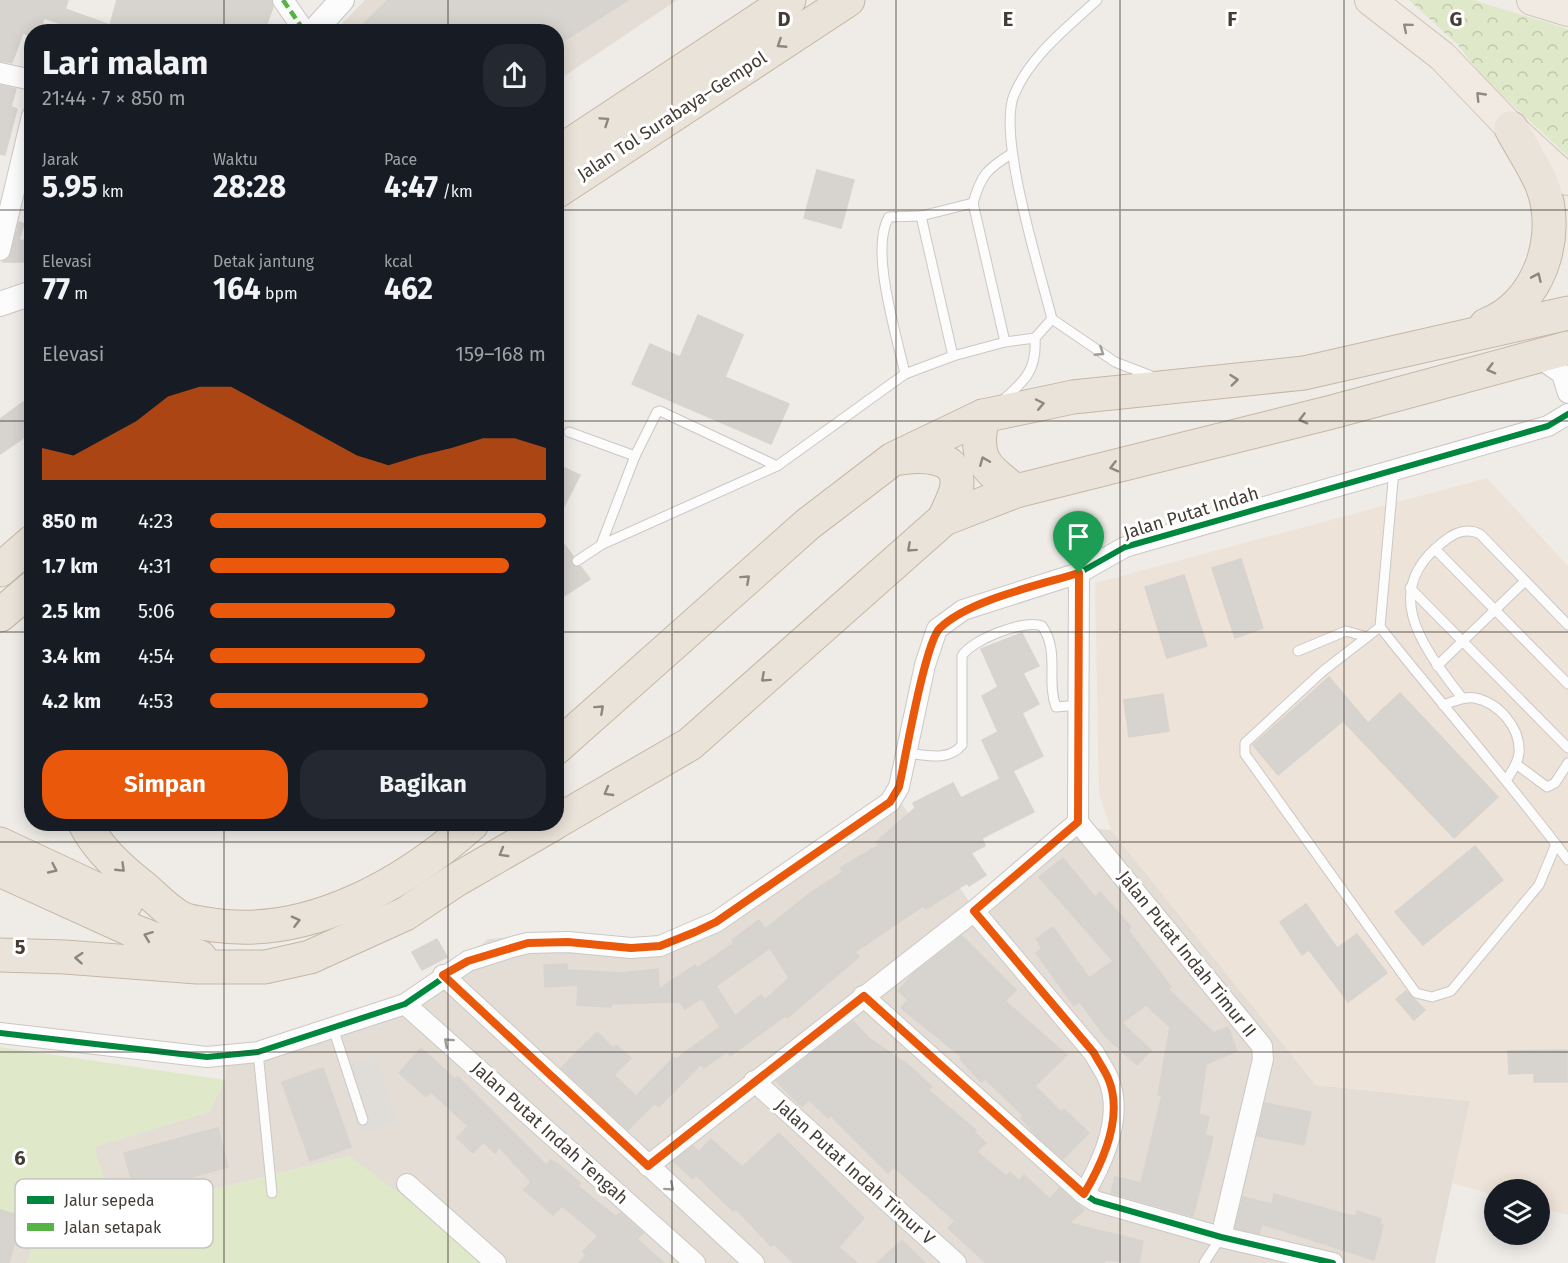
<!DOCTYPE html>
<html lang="id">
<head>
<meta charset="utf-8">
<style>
	body { margin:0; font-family:"Fira Sans",sans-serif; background:#242831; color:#f1f3f6; height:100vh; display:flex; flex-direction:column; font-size:22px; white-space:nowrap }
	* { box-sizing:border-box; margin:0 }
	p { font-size:20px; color:#9ea1a6 }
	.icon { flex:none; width:33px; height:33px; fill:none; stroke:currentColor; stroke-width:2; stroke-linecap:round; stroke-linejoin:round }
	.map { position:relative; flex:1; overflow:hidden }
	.sheet { position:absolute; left:24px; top:24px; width:540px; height:807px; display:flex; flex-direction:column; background:#171b24; border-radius:24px; box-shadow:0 3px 15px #0003 }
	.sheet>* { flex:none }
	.tools { position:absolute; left:1484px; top:1179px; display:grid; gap:12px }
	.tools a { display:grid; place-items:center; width:66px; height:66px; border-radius:50%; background:#171b24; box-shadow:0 3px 15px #0003; font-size:30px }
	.pin { position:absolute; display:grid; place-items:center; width:51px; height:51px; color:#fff; margin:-62px -26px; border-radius:50% 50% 50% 0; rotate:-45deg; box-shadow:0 0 6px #0007 }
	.pin .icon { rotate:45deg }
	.round { display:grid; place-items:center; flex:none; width:63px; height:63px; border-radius:24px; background:#242831 }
	.summary { display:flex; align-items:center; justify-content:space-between; height:102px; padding:0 18px }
	h1 { font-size:33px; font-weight:700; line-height:45px }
	.figures { display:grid; grid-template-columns:repeat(3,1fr); gap:9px; height:102px; padding:6px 18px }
	.figures div { display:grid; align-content:center }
	.figures b { font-size:30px; font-weight:700 }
	.figures small { font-size:16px; font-weight:400 }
	.figures p { font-size:16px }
	.chart { height:168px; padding:12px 18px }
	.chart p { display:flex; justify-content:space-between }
	.chart svg { width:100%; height:108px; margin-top:6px; fill:#ea580c; opacity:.7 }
	.primary-button { display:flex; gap:12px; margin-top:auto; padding:12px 18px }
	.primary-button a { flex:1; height:69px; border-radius:24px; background:#ea580c; color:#fff; font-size:24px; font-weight:700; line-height:69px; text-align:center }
	.primary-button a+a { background:#242831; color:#f1f3f6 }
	ul { padding:0 18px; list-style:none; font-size:20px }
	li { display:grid; grid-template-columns:96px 72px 1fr; align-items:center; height:45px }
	li i { height:15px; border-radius:8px; background:#ea580c }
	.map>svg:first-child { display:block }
	.residential { fill:#e3ddd5 }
	.commercial { fill:#eee3d8 }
	.grass { fill:#dfe8c9 }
	.forest { fill:url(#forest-crowns) }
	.parking { fill:#e0ddd9 }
	.building { fill:#d7d3cf; stroke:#d7d3ce; stroke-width:1.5; fill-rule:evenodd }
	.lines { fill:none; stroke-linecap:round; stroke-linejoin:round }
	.service-casing { stroke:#cbc8c4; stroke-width:11 }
	.minor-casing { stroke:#cbc8c4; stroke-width:22 }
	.tertiary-casing { stroke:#cbc8c4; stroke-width:26 }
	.primary-casing { stroke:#d0c6b6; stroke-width:32 }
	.motorway-casing { stroke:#c6b6a4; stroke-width:35 }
	.service { stroke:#fdfcfc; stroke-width:9 }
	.minor { stroke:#fdfcfc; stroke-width:20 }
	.tertiary { stroke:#fdfcfc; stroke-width:24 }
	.primary { stroke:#f0eae3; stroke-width:30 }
	.motorway { stroke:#eae3d9; stroke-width:33 }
	.quiet { stroke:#57b346; stroke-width:4.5; stroke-dasharray:9 4.5; stroke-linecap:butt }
	.cycleway-casing { stroke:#fff; stroke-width:10 }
	.cycleway { stroke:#00873e; stroke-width:6 }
	.oneway { stroke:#918a83 }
	.oneway2 { stroke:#8f877f }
	.oneway3 { stroke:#a09c98 }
	.route-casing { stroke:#fff; stroke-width:12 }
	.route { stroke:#ea580c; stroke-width:8 }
	.grid { fill:none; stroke:#443c35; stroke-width:1.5; stroke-opacity:0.55 }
	.labels { text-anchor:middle; stroke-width:6; stroke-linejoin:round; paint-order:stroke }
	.street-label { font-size:18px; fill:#443c35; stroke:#fff }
	.key { fill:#fff; stroke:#c7c4c2; stroke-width:1.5 }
	.key-label { font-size:16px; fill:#443c35 }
	.grid-label { font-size:20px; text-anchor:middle; font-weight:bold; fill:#443c35; stroke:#fff; stroke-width:6; stroke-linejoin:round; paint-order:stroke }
</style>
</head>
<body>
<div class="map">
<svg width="1568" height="1263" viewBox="0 0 1568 1263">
	<defs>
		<pattern id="forest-crowns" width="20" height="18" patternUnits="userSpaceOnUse" patternTransform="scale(1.5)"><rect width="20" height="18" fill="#dfe8c9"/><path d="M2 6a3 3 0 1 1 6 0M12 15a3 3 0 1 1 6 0" fill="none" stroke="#c1c8ad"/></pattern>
	</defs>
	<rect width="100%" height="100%" fill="#efece8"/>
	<g class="residential">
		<polygon points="365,0 677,0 557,81 556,32 334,32"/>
		<polygon points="891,788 973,907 1089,828 1111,830 1316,1085 1470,1101 1435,1263 485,1263 349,1156 113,1214 94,1147 209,1112 225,1080 227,1050 271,1041 419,997 488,939 512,937 642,952 694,928"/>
		<polygon points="0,1217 38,1225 27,1263 0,1263"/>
	</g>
	<polygon class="commercial" points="1487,478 1568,566 1568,1215 1539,1207 1539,1190 1494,1190 1494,1195 1452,1183 1470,1101 1316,1085 1111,830 1099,794 1095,583"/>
	<polygon class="grass" points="0,1047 225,1080 209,1112 95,1147 113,1214 349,1156 452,1232 485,1263 27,1263 38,1226 0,1217"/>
	<polygon class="forest" points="1409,0 1473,0 1568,29 1568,156 1484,79 1458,45"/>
	<polygon class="parking" points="377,1056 397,1123 360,1134 340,1066"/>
	<g class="building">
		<polygon points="0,0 68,0 65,9 110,25 117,0 271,0 273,7 264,32 241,25 238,32 72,32 73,28 44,18 40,32 32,32 32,36 23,33 12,63 0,61"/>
		<polygon points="388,0 628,0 556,46 556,32 355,32"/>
		<polygon points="0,85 16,89 11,107 17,109 5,155 0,154"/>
		<polygon points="817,170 854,180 841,228 804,218"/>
		<polygon points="19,222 24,224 19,240 32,241 29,262 3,262 11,253"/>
		<polygon points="698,315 743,335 725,377 789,404 771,444 632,384 650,344 680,357"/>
		<polygon points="26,400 32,408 32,432 0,454 0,419"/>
		<polygon points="556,464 580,475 556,522"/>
		<polygon points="556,534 573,556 572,565 581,567 590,579 556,601"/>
		<polygon points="1241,559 1263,628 1235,638 1212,568"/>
		<polygon points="1184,575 1207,646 1167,658 1145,587"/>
		<path d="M1022,633L1039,666L1023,673L1039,704L1022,713L1043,756L1013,771L1034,812L982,838L985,846L971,853L986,875L969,886L967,883L926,909L923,906L855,952L859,957L787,1018L785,1016L730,1056L728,1051L704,1068L701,1064L659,1107L655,1103L628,1130L561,1068L597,1032L613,1048L616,1045L631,1058L614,1075L636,1096L674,1057L676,1059L720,1027L702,998L685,1009L680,1002L611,1004V1007L577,1005L578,985L545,987L544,965L567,964V970L621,973L658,969L659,989L695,965L697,968L734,943L732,940L759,920L765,929L810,893L843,872L840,868L879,845L876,842L915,808L913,803L953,783L961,798L1000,779L982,740L998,732L982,696L998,687L981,649ZM770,948L789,978L765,1000L761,995L735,1016L716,986Z"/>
		<polygon points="1329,677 1368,723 1400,693 1498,797 1454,838 1343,721 1278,775 1253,745"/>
		<polygon points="1163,694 1169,731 1129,737 1124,700"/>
		<polygon points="1475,846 1503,880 1423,945 1395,912"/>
		<polygon points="1063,858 1095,897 1100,892 1131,927 1128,930 1171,987 1168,989 1214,1033 1228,1027 1237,1051 1206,1064 1199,1114 1209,1117 1205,1135 1213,1137 1193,1216 1111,1193 1115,1177 1141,1183 1162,1095 1158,1095 1170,1027 1146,1005 1122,1023 1151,1050 1137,1065 1105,1036 1080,1002 1074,1006 1036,953 1042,948 1036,939 1053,927 1089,978 1113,961 1039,877"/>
		<polygon points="1306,904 1337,948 1357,934 1387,973 1348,1002 1309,950 1302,955 1280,922"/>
		<polygon points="962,936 1016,990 1005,1001 1067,1055 1035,1086 1061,1112 1064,1109 1089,1133 1063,1159 1037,1136 1021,1118 1023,1115 985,1079 981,1082 960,1059 962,1057 901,1008 908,1000 898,991 914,973"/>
		<polygon points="437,939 447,957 422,970 412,952"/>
		<polygon points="1406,991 1425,1010 1414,1020 1396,999"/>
		<polygon points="853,1021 869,1038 911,1067 932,1087 928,1090 976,1130 974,1132 986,1143 977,1152 1006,1176 1010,1172 1019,1181 1024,1175 1050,1199 1059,1188 1084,1210 1069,1223 1143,1241 1139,1263 1105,1260 1104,1263 986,1263 948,1228 955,1221 894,1167 888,1173 831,1116 828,1118 809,1100 802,1107 776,1081"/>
		<polygon points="421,1048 455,1079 458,1077 546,1165 551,1160 558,1164 580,1183 578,1186 615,1216 621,1213 643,1233 637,1239 664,1263 579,1263 586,1255 583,1251 598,1236 562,1206 553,1215 524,1190 531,1182 499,1147 495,1153 483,1142 473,1153 457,1138 468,1126 431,1092 426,1097 399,1073"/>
		<polygon points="1567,1050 1567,1082 1534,1082 1534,1073 1509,1074 1508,1051"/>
		<polygon points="323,1068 351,1147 310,1161 282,1082"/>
		<polygon points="1265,1103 1311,1112 1304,1145 1257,1136"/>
		<polygon points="218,1128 228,1167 135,1193 124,1153"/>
		<polygon points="779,1133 864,1218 839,1247 857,1263 794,1263 774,1244 771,1246 736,1209 733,1211 696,1175 693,1179 673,1161 693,1146 699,1152 711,1139 742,1167"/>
		<polygon points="1274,1194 1348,1215 1356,1216 1357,1211 1381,1219 1379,1224 1383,1225 1374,1260 1262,1224 1259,1234 1235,1228 1243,1197 1272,1204"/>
		<polygon points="0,1210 22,1216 9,1263 0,1263"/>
		<polygon points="902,1240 925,1263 877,1263"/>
	</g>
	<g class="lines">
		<g class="service-casing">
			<g id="service">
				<path d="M1097,0C1067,28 1030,56 1014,95C997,136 1040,271 1052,319L1115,362L1154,377"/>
				<polyline points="921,216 953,356 1005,342 1035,338"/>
				<path d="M1005,342L973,203C981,175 987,169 1011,154"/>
				<polyline points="905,374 953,356"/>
				<path d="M1003,400C1026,380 1037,369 1035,338L1052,319"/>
				<path d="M569,432L635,456L601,545L777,466L905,374C897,336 869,249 889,217L921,216L973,203"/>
				<polyline points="635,456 657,412 660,411 777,466"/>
				<polyline points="1394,470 1380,627 1323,671 1245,743 1245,754 1416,993 1432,997 1451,991 1539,885 1556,844"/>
				<polyline points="1435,549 1568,684"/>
				<polyline points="577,561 601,545"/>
				<polyline points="1410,588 1568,748"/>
				<path d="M1380,627C1442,705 1508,780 1568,860"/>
				<polyline points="1298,651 1346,631 1367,637"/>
				<polyline points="1437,666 1525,581"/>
				<path d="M1462,698C1426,650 1377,593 1443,542C1454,533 1466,527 1480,534L1568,625"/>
				<path d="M1443,705C1453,702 1464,696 1475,698C1499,703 1521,728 1519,753C1518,763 1512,771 1507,779"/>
				<path d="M906,753C926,755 948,762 962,745V656C971,640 1024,619 1042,626C1060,652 1046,680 1056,707L1079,705"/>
				<polyline points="1516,764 1547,787 1555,783 1568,763"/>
				<polyline points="333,1028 363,1120"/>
				<polyline points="258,1052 272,1193"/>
				<polyline points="1204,1263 1221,1237"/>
			</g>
		</g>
		<g class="minor-casing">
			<g id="minor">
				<polyline points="283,0 305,32"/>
				<polyline points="0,73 32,80"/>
				<polyline points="0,250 32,116"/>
				<polyline points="1537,356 1562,374 1568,393"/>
				<polyline points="1078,822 1262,1046 1263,1059 1221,1237"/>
				<path d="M974,911L1094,1053C1098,1061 1104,1069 1108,1078C1124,1115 1103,1162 1084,1194"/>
				<polyline points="443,975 754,1263"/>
				<polyline points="863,996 1084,1194 1095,1201 1221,1237 1333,1263"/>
				<polyline points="405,1004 695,1263"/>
				<polyline points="0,1033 207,1057 258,1052 405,1004 468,961 512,947 528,943 568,942 631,948 660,946 716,922 890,802 899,787 925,665 937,629 963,610 1079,573 1125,547 1548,426 1568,414"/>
				<polyline points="754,1081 956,1263"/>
				<polyline points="648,1166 974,911 1078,822 1079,573"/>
				<polyline points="407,1184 496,1263"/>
			</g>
		</g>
		<g class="tertiary-casing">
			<g id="tertiary">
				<polyline points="313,32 342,0"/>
				<polyline points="0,304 32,293"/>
			</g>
		</g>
		<g class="primary-casing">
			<g id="primary">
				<polyline points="1370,0 1442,56 1511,128 1568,180"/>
				<polyline points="1532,0 1568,11"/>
			</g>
		</g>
		<g class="motorway-casing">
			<g id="motorway">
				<polyline points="556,154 789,0"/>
				<polyline points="556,192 848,0"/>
				<path d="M1486,325C1539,305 1562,236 1542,185C1534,166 1521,147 1511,128"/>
				<path d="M983,416C973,458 984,467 1016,491"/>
				<path d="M901,458C920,455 958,454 957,483C957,494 948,509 944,519"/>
				<polyline points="0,570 32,542"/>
				<polyline points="0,615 32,588"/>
				<polyline points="556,748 808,524 893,459 983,416 1073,397 1304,373 1568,313"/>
				<polyline points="556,822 690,744 944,519 1016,491 1332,412 1568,348"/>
				<path d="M85,824C98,849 120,869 143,887C155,897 171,915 186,920C194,923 204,923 213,925C308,939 403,885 472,824"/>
				<polyline points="0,844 126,903"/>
				<polyline points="0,870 134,931 200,957"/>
				<polyline points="0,955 65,957 197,967 265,967 310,957 405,914 456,880 553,824"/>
			</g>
		</g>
		<use href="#service" class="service"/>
		<use href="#minor" class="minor"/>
		<use href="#tertiary" class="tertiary"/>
		<use href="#primary" class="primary"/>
		<use href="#motorway" class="motorway"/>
		<polyline class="quiet" points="283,0 305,32"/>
		<g class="cycleway-casing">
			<g id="cycleway">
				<polyline points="863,996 1084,1194 1095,1201 1221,1237 1333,1263"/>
				<polyline points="0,1033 207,1057 258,1052 405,1004 468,961 512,947 528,943 568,942 631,948 660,946 716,922 890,802 899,787 925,665 937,629 963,610 1079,573 1125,547 1548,426 1568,414"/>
			</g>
		</g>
		<use href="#cycleway" class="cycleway"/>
	</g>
	<defs><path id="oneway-chevron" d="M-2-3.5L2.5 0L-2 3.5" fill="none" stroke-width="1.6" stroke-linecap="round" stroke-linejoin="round" transform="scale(1.5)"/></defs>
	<g class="oneway">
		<use href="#oneway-chevron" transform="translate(1407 27) rotate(-140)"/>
		<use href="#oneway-chevron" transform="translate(1480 96) rotate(-134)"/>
	</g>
	<g class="oneway2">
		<use href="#oneway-chevron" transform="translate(781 44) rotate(147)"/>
		<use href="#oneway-chevron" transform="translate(605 121) rotate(-34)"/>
		<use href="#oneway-chevron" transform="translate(1537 277) rotate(-66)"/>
		<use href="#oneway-chevron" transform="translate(1491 369) rotate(165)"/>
		<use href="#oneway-chevron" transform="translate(1234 380) rotate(-6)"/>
		<use href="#oneway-chevron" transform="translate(1040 404) rotate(-12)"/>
		<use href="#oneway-chevron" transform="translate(1303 419) rotate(166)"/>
		<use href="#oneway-chevron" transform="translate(984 461) rotate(-112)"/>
		<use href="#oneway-chevron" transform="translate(1114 467) rotate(166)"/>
		<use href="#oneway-chevron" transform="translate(911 548) rotate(138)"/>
		<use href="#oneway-chevron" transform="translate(746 579) rotate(-42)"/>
		<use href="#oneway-chevron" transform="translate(765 678) rotate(138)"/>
		<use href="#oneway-chevron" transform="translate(600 709) rotate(-42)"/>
		<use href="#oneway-chevron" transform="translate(608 792) rotate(150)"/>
		<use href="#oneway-chevron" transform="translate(503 853) rotate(150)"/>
		<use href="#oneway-chevron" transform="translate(121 868) rotate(44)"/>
		<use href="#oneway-chevron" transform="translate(53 869) rotate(25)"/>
		<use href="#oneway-chevron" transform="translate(296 921) rotate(-14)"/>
		<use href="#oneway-chevron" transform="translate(148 936) rotate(-159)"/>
		<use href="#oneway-chevron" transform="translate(79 958) rotate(-176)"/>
	</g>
	<g class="oneway3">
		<use href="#oneway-chevron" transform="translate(1100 352) rotate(33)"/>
		<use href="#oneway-chevron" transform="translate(448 1042) rotate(-138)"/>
		<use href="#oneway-chevron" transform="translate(670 1187) rotate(42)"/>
	</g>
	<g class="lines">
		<g class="route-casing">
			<path id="route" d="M1079,573L1078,822L974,911L1094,1053C1098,1061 1104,1069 1108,1078C1124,1115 1103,1162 1084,1194L864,996L648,1166L443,975L468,961L528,943L568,942L631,948L660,946L695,932L716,922L890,802L899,787C905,760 925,642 940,628C968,600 1040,585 1079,573Z"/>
		</g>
		<use href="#route" class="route"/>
	</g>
	<path class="grid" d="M224,0V32M448,0V32M672,0V1263M896,0V1263M1120,0V1263M1344,0V1263M0,210H32M556,210H1568M0,421H32M556,421H1568M0,632H32M556,632H1568M224,824V1263M448,824V1263M0,842H1568M0,1052H1568"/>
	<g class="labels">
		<g class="street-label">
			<text transform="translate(672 116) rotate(-33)" y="6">Jalan Tol Surabaya–Gempol</text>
			<text transform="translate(1191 513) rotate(-17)" y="6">Jalan Putat Indah</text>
			<text transform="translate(1187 954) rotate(51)" y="6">Jalan Putat Indah Timur II</text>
			<text transform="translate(550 1133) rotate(42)" y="6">Jalan Putat Indah Tengah</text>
			<text transform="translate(855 1172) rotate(42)" y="6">Jalan Putat Indah Timur V</text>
		</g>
	</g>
	<rect x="15" y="1179" width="198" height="69" rx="9" class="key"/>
	<rect x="27" y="1196" width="27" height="8" fill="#00873e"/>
	<rect x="27" y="1223" width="27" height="8" fill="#57b346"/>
	<g class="key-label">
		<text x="64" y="1206">Jalur sepeda</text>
		<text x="64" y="1233">Jalan setapak</text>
	</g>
	<g class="grid-label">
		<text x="784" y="26">D</text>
		<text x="1008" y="26">E</text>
		<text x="1232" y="26">F</text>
		<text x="1456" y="26">G</text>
		<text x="20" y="954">5</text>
		<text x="20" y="1165">6</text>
	</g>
</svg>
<div class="tools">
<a><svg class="icon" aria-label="layers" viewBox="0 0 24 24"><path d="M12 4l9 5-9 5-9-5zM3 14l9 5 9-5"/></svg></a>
</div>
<div class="pin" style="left:1079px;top:573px;background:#1e9e55"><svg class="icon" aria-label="arrive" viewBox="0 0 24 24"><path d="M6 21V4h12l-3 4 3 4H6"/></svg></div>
<section class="sheet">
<div class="summary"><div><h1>Lari malam</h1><p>21:44 · 7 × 850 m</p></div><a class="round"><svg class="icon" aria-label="share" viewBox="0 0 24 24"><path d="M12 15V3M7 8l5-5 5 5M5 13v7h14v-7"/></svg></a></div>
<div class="figures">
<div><p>Jarak</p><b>5.95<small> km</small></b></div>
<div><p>Waktu</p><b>28:28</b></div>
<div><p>Pace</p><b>4:47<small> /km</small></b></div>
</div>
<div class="figures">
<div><p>Elevasi</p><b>77<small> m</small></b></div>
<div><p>Detak jantung</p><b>164<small> bpm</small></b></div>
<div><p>kcal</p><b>462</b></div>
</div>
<div class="chart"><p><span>Elevasi</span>159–168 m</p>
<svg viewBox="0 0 160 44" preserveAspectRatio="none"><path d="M0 44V31L10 34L20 27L30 20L40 10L50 6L60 6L70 13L80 20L90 27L100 34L110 38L120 34L130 31L140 27L150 27L160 31V44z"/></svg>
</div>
<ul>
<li><b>850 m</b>4:23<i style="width:100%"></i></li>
<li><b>1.7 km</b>4:31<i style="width:89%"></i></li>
<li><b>2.5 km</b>5:06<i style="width:55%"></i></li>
<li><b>3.4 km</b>4:54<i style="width:64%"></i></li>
<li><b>4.2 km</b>4:53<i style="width:65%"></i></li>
</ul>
<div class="primary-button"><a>Simpan</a><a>Bagikan</a></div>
</section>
</div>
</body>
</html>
